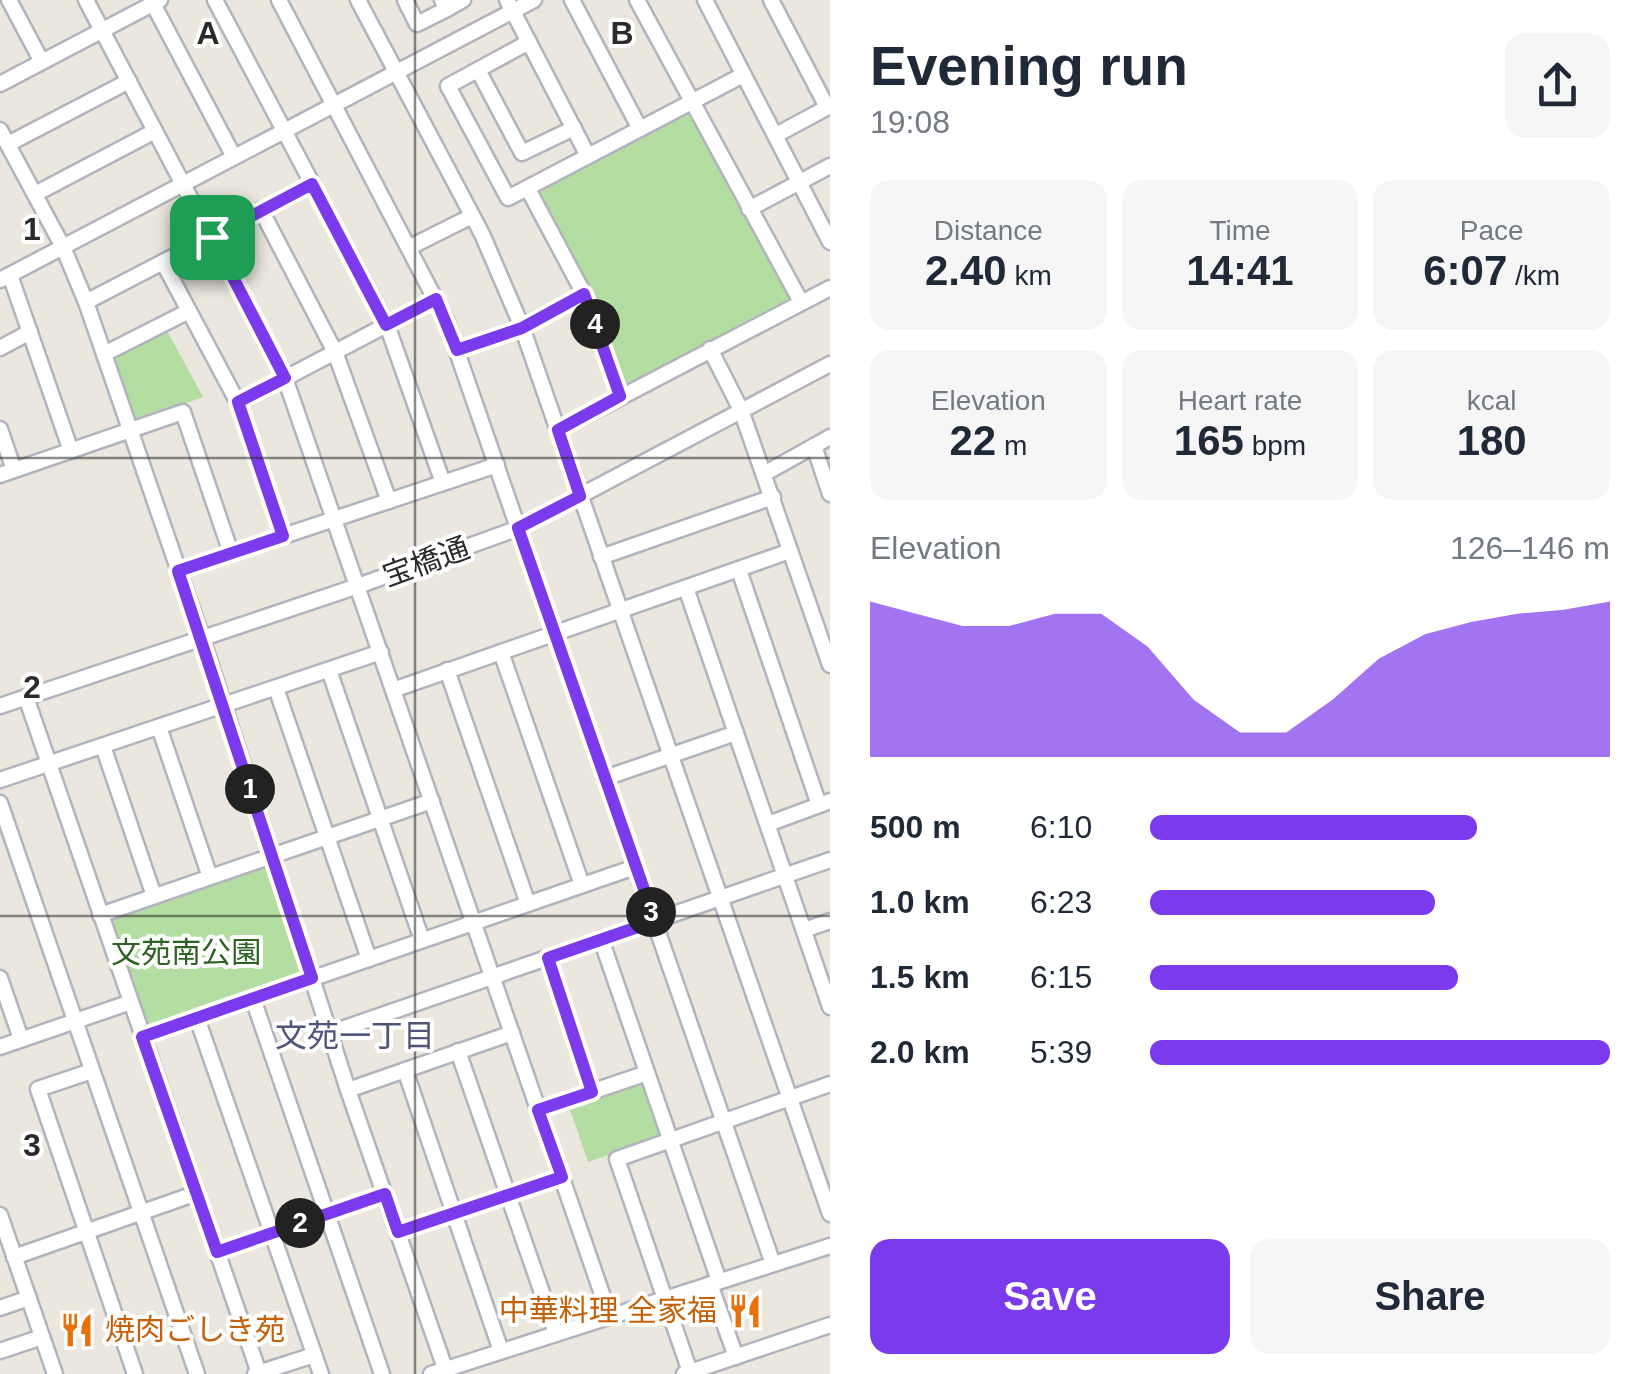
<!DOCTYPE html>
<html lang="en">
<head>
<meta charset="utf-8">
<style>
	body { margin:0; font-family:Arial,"Noto Sans JP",sans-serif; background:#f6f6f7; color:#1f2937; height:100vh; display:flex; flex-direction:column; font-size:38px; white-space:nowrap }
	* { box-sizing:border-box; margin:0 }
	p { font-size:32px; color:#747a83 }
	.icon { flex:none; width:55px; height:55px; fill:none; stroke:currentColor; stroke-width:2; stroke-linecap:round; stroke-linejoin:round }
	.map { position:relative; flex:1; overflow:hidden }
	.panel { display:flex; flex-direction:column; background:#fff; width:820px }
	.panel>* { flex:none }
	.pin { position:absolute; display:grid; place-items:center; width:85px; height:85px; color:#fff; margin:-42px; border-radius:20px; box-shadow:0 5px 15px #0006 }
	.km { position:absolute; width:50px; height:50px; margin:-25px; border-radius:50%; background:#222; color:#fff; font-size:28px; line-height:50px; text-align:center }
	.round { display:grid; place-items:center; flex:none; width:105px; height:105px; border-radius:20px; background:#f6f6f7 }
	.overview { display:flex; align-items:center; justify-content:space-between; height:170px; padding:0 40px }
	h1 { font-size:55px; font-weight:600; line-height:75px }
	.figures { display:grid; grid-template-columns:repeat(3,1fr); gap:15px; height:170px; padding:10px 40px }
	.figures div { display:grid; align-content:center; border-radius:20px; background:#f6f6f7; text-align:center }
	.figures b { font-size:42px; font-weight:600 }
	.figures small { font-size:28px; font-weight:400 }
	.figures p { font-size:28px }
	.chart { height:280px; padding:20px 40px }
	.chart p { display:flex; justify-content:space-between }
	.chart svg { width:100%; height:180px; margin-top:10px; fill:#7c3aed; opacity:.7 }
	.button { display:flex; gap:20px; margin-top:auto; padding:20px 40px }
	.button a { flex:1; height:115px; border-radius:20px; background:#7c3aed; color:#fff; font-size:40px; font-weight:600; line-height:115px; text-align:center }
	.button a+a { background:#f6f6f7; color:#1f2937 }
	ul { padding:0 40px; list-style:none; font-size:32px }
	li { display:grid; grid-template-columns:160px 120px 1fr; align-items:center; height:75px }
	li i { height:25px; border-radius:12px; background:#7c3aed }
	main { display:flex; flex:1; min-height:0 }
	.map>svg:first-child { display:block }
	.green { fill:#b3dda1 }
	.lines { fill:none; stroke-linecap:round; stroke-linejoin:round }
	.minor-casing { stroke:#b2b4bd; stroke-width:19 }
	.minor { stroke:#fff; stroke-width:14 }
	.route-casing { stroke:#fff; stroke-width:20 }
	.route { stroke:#7c3aed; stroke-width:12 }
	.grid { fill:none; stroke:#2b2b2b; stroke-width:2.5; stroke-opacity:0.55 }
	.labels { text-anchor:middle; stroke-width:8; stroke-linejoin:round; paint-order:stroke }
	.street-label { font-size:30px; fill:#2b2b2b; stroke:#fff }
	.park-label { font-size:30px; fill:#2c6222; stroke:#fff }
	.food-label { font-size:30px; fill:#c56008; stroke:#fff; text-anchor:end }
	.neighbourhood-label { font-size:32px; fill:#505578; stroke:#fff }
	.grid-label { font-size:32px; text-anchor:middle; font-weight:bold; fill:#2b2b2b; stroke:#fff; stroke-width:8; stroke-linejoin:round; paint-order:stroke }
</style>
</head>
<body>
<main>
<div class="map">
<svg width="830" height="1374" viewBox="0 0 830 1374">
	<rect width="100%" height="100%" fill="#ebe7df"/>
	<g class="green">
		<polygon points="689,112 790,298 623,387 591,297 536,190"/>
		<polygon points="166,329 203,397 141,420 135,418 115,362 118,356"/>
		<polygon points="262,864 267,866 301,970 298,976 148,1030 108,920 110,916"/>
		<polygon points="639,1081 644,1083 661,1131 660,1138 588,1162 569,1106"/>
	</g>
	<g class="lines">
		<g class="minor-casing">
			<g id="minor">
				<polyline points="9,0 42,62"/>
				<polyline points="86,0 285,378 610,1317"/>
				<polyline points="151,0 234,157"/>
				<polyline points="215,0 387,325 443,483"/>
				<polyline points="279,0 446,320 773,1264"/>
				<polyline points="358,0 482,234 522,327 830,1214"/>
				<polyline points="405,0 417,24 447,9 442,0"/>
				<polyline points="507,0 588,156"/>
				<polyline points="572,0 640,129"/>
				<polyline points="637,0 801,302"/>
				<polyline points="705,0 830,242"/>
				<polyline points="771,0 827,107"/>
				<polyline points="447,9 463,0"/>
				<polyline points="529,42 448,86 508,198 743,75"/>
				<polyline points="478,70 522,153 574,128"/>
				<polyline points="0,84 160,0"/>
				<polyline points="0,130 63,247 86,302 202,638 348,1090 447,1374"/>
				<polyline points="776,135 830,106"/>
				<polyline points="8,144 129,81"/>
				<polyline points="528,189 584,294 621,396"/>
				<polyline points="35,194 155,131"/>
				<polyline points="749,209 830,166"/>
				<polyline points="261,210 335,352 389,501"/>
				<polyline points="410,247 472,216"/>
				<polyline points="163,262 238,403 283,536"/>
				<polyline points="10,275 71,451"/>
				<polyline points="0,280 534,0"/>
				<polyline points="86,302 313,184"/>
				<polyline points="0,348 30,332"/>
				<polyline points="710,349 741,410 830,665"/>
				<polyline points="457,350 522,327 584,294"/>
				<polyline points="104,354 189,311"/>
				<polyline points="238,403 436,299"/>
				<polyline points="0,429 14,470"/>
				<polyline points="558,430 830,288"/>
				<polyline points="814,446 830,494"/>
				<polyline points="764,474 830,437"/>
				<polyline points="0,475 183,412 231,553"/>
				<polyline points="601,557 773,497"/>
				<polyline points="739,570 819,805"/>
				<polyline points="178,571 497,465"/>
				<polyline points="686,588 830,1007"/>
				<polyline points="501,652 582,885"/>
				<polyline points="329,670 422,940"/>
				<polyline points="447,670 528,904"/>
				<polyline points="276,688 369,959"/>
				<polyline points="393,690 790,551"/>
				<polyline points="26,697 259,1373"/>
				<polyline points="0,706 358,586 519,528 830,364"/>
				<polyline points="159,727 210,877"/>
				<polyline points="103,746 154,896"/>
				<polyline points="605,778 736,733"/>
				<polyline points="0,780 381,652"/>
				<polyline points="0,803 197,1374"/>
				<polyline points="768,824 830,801"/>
				<polyline points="100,915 432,801"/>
				<polyline points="804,930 830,921"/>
				<polyline points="601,939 719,1281"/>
				<polyline points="548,958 592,1092"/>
				<polyline points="0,978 21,1039"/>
				<polyline points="253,999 382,1374"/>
				<polyline points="197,1018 321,1374"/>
				<polyline points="330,1033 830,860"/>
				<polyline points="143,1037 635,867"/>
				<polyline points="0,1047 131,1002"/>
				<polyline points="458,1051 556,1333"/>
				<polyline points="405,1070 501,1351"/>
				<polyline points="92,1071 38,1089 135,1374"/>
				<polyline points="348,1090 512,1033"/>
				<polyline points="538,1110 647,1073"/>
				<polyline points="0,1215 55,1374"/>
				<polyline points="399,1232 562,1177"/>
				<polyline points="217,1252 385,1194"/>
				<polyline points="14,1257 197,1193"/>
				<polyline points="710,1284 736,1357"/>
				<polyline points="0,1308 29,1298"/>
				<polyline points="0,1351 42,1337"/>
				<polyline points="690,1372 617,1159 830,1084"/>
				<polyline points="255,1374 314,1355"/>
				<polyline points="431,1374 830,1246"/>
				<polyline points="684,1374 830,1325"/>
			</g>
		</g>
		<use href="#minor" class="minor"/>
	</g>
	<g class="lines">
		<g class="route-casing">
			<polygon id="route" points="312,184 386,325 436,299 457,350 522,328 584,294 620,396 558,430 580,496 518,528 655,921 548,958 592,1092 538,1110 562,1177 398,1232 385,1194 217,1252 142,1037 312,978 178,571 283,536 238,402 285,378 212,237"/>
		</g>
		<use href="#route" class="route"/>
	</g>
	<path class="grid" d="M415,0V1374M0,458H830M0,916H830"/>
	<defs>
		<g id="restaurant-bare" transform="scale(2.7)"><path d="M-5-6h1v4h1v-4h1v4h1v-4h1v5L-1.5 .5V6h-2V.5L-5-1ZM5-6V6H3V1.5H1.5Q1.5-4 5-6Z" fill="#e8710a" stroke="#fff" stroke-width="2.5" paint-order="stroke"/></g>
	</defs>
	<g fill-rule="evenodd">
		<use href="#restaurant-bare" x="745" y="1311"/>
		<use href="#restaurant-bare" x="77" y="1330"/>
	</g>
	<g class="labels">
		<g class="street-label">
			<text transform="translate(426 562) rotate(-20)" y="10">宝橋通</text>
		</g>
		<g class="park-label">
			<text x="186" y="963">文苑南公園</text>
		</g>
		<g class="food-label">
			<text x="717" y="1321">中華料理 全家福</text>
			<text x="105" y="1340" text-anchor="start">焼肉ごしき苑</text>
		</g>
		<g class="neighbourhood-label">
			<text x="355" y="1047">文苑一丁目</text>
		</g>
	</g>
	<g class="grid-label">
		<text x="208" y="44">A</text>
		<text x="622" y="44">B</text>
		<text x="32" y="240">1</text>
		<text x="32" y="698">2</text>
		<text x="32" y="1156">3</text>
	</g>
</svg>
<div class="pin" style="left:212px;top:237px;background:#1e9e55"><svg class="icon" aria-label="arrive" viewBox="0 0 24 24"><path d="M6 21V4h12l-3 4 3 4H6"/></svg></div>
<b class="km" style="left:250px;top:789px">1</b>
<b class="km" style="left:300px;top:1223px">2</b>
<b class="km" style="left:651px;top:912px">3</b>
<b class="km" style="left:595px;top:324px">4</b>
</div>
<section class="panel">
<div class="overview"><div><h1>Evening run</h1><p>19:08</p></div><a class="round"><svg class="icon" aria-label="share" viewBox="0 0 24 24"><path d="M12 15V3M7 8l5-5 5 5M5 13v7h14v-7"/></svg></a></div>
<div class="figures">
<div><p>Distance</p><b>2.40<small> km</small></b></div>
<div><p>Time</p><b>14:41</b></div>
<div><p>Pace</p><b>6:07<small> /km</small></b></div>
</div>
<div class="figures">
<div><p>Elevation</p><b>22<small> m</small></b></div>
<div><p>Heart rate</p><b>165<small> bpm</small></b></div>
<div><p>kcal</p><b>180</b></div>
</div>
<div class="chart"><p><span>Elevation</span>126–146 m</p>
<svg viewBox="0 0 160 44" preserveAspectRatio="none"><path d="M0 44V6L10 9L20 12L30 12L40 9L50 9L60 17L70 30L80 38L90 38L100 30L110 20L120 14L130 11L140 9L150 8L160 6V44z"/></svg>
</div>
<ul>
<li><b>500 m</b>6:10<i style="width:71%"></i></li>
<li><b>1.0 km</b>6:23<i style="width:62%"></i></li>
<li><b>1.5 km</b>6:15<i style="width:67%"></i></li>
<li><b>2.0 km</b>5:39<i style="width:100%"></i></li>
</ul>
<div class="button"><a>Save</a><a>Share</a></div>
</section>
</main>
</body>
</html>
